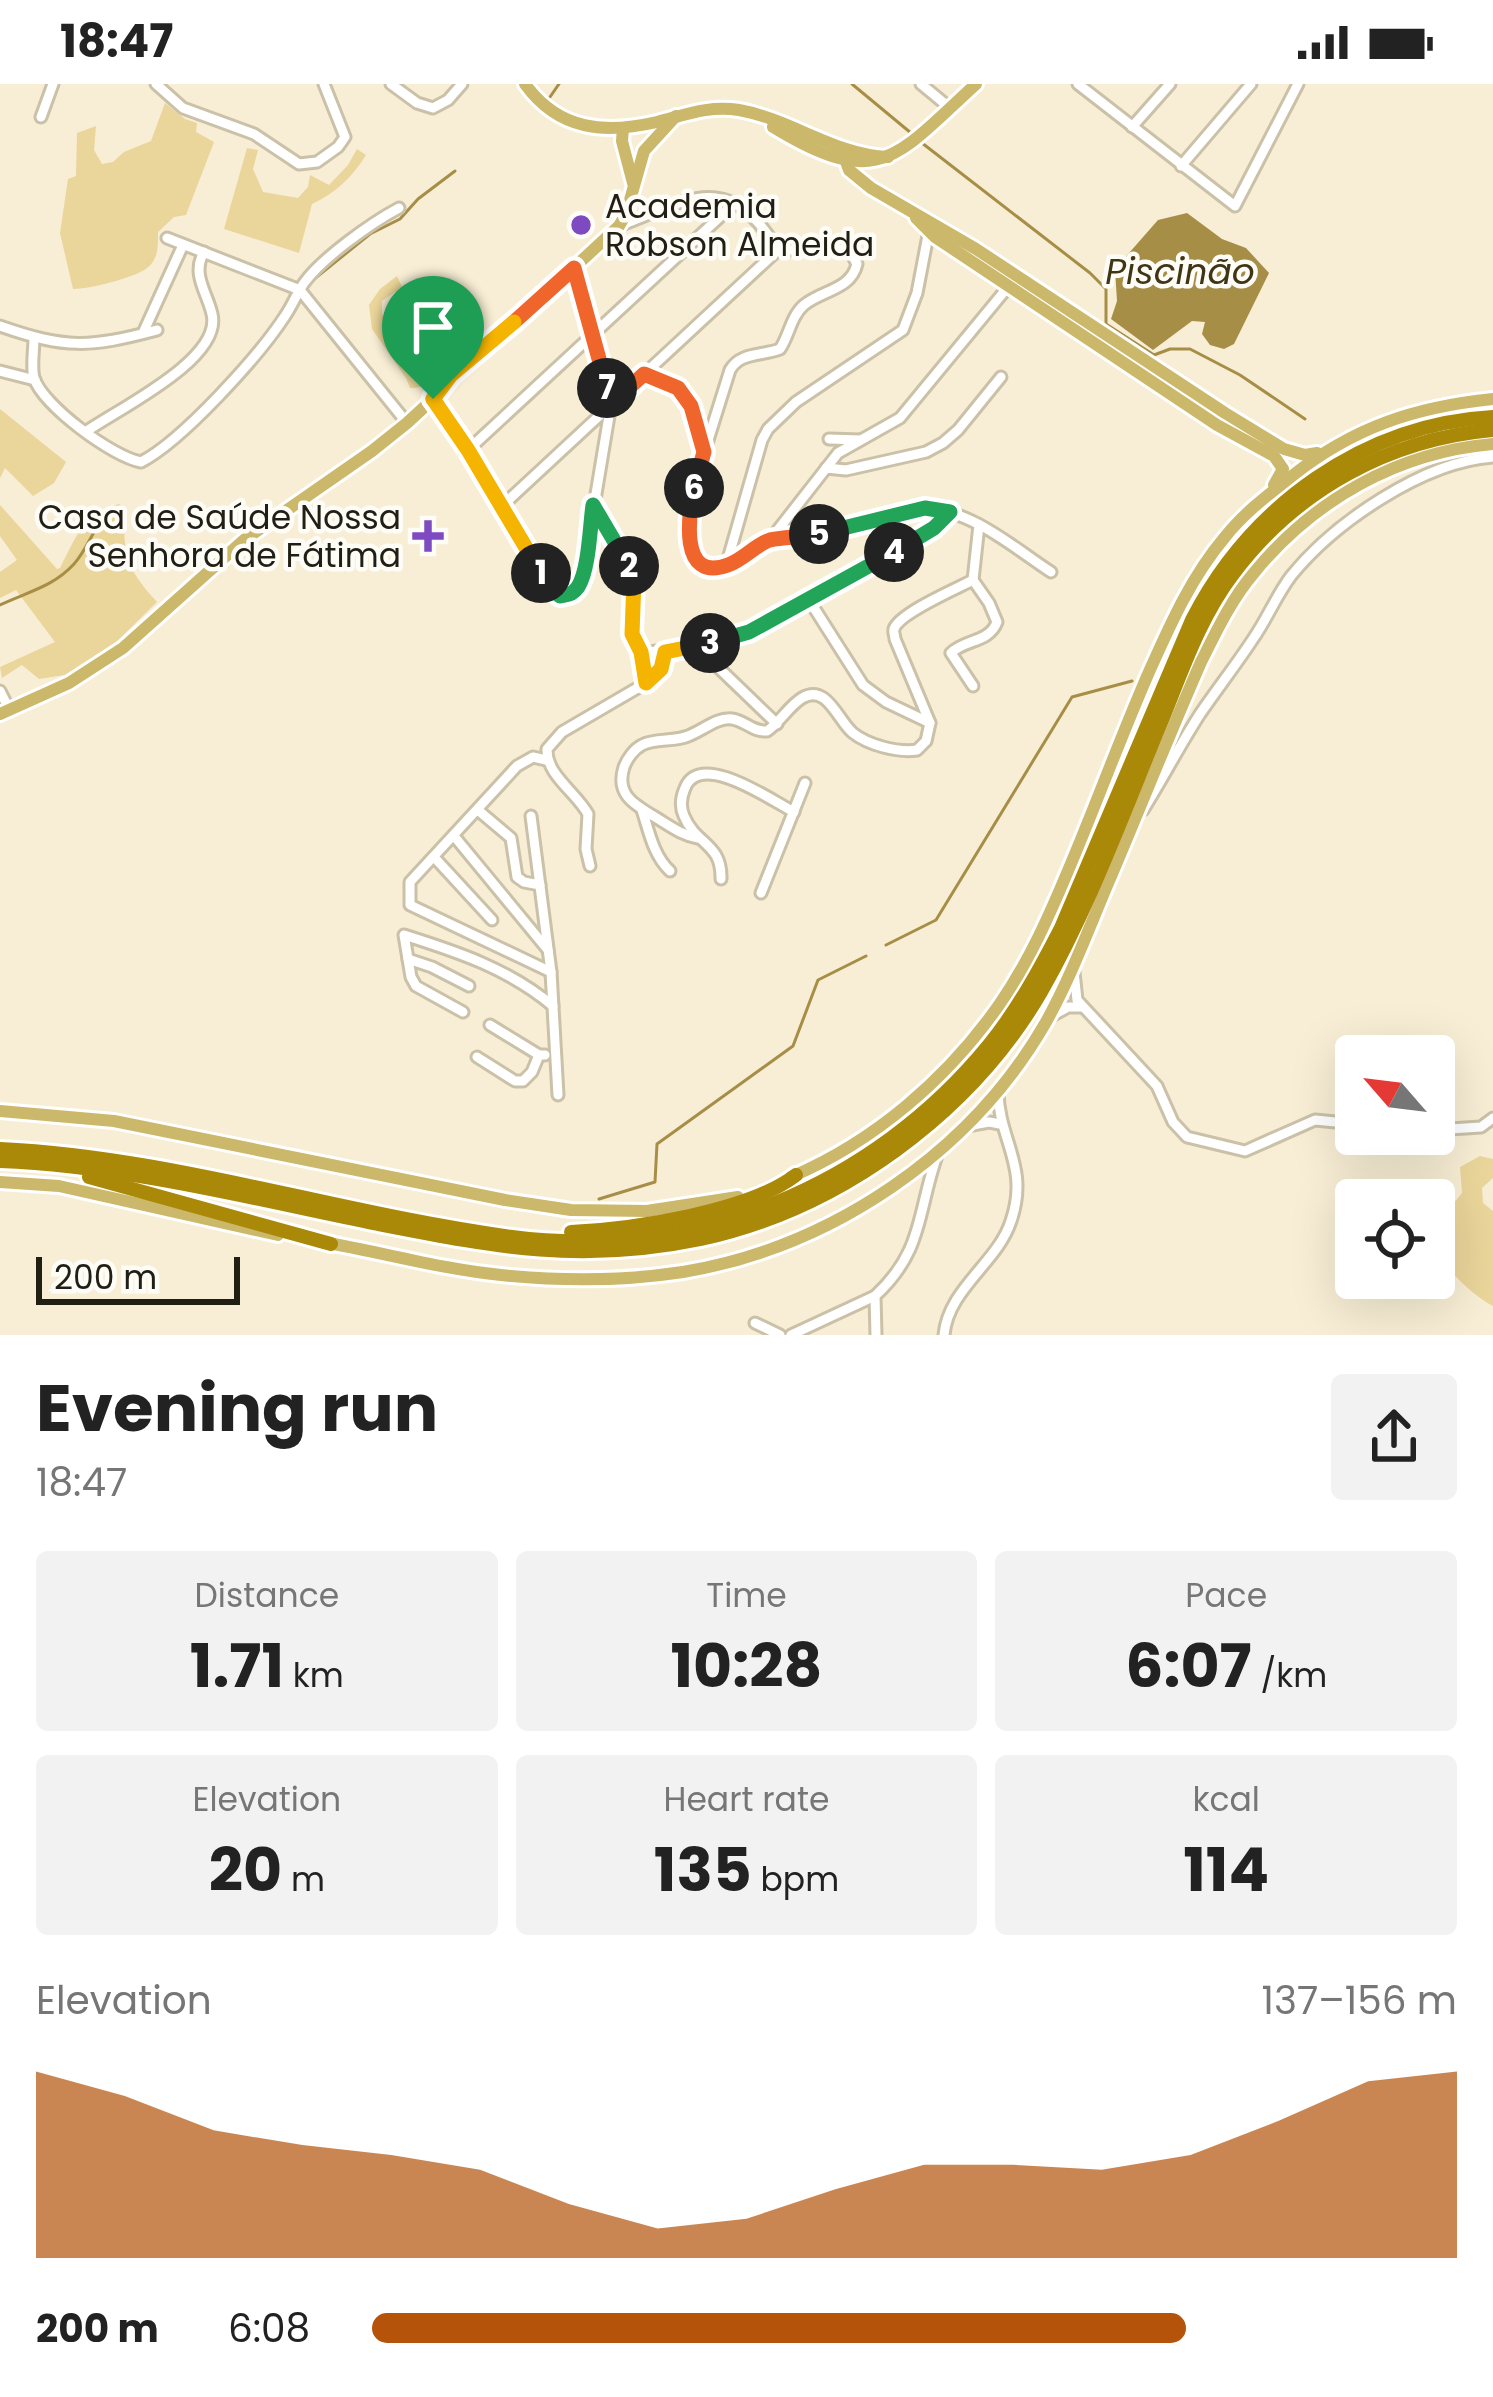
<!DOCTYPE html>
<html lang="en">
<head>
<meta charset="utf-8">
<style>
	body { margin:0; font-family:Poppins,sans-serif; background:#f2f2f2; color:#222; height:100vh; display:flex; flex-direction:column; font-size:45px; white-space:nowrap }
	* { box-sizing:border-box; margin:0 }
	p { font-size:39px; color:#767676 }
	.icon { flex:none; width:66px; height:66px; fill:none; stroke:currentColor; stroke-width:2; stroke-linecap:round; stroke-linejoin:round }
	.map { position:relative; height:1251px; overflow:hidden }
	.details { display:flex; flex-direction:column; background:#fff; flex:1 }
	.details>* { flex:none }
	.needle { width:78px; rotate:298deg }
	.buttons { position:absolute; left:1335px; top:951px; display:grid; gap:24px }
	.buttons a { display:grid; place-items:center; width:120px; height:120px; border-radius:12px; background:#fff; box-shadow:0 12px 48px #0002; font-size:60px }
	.scale { position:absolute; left:36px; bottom:30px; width:204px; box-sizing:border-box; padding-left:12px; border:6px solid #211e14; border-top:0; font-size:33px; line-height:42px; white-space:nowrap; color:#211e14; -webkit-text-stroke:9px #fefcf7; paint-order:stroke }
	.pin { position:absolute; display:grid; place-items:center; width:102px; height:102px; color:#fff; margin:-123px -51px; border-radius:50% 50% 50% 0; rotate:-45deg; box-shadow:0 0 12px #0007 }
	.pin .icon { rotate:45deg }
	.km { position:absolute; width:60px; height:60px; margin:-30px; border-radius:50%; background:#222; color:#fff; font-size:33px; line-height:60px; text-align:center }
	.round { display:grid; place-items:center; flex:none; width:126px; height:126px; border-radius:12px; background:#f2f2f2 }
	.headline { display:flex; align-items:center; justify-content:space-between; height:204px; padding:0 36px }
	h1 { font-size:66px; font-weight:700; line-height:90px }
	.stats { display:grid; grid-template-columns:repeat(3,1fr); gap:18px; height:204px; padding:12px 36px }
	.stats div { display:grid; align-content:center; border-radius:12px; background:#f2f2f2; text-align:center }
	.stats b { font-size:60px; font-weight:700 }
	.stats small { font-size:33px; font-weight:400 }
	.stats p { font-size:33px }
	.chart { height:336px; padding:24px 36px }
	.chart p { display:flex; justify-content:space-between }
	.chart svg { width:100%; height:216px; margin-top:12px; fill:#b45309; opacity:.7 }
	ul { padding:0 36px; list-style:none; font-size:39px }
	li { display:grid; grid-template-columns:192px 144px 1fr; align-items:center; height:90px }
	li i { height:30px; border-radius:15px; background:#b45309 }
	.status { display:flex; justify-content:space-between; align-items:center; height:84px; padding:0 60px; background:#fff; direction:ltr }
	.status svg { height:33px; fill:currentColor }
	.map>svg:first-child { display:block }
	.green { fill:#ead59a }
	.water { fill:#a78e47 }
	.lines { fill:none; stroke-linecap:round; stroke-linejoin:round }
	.stream { stroke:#a78e47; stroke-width:3 }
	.minor-casing { stroke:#cac1a8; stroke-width:15 }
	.major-casing { stroke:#fff; stroke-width:18 }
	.highway-casing { stroke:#fff; stroke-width:20 }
	.minor { stroke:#fff; stroke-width:9 }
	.major { stroke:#ccb86b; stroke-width:12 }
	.highway { stroke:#aa8808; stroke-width:14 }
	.split-1-casing { stroke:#fff; stroke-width:24 }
	.split-2-casing { stroke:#fff; stroke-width:24 }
	.split-3-casing { stroke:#fff; stroke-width:24 }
	.split-4-casing { stroke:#fff; stroke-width:24 }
	.split-5-casing { stroke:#fff; stroke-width:24 }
	.split-6-casing { stroke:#fff; stroke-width:24 }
	.split-7-casing { stroke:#fff; stroke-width:24 }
	.split-8-casing { stroke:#fff; stroke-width:24 }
	.split-9-casing { stroke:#fff; stroke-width:24 }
	.split-1 { stroke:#f5b400; stroke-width:15 }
	.split-2 { stroke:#22a559; stroke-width:15 }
	.split-3 { stroke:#f5b400; stroke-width:15 }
	.split-4 { stroke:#22a559; stroke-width:15 }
	.split-5 { stroke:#22a559; stroke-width:15 }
	.split-6 { stroke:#f0652b; stroke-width:15 }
	.split-7 { stroke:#f0652b; stroke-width:15 }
	.split-8 { stroke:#f0652b; stroke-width:15 }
	.split-9 { stroke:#f5b400; stroke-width:15 }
	.poi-dot { fill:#7e4ac1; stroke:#fefcf7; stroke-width:4.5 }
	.labels { text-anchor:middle; stroke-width:9; stroke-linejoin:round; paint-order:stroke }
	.poi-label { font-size:33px; fill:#211e14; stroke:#fefcf7; text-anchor:start }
	.water-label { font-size:36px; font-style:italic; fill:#403515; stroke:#fefcf7 }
</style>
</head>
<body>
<div class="status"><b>18:47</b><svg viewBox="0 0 49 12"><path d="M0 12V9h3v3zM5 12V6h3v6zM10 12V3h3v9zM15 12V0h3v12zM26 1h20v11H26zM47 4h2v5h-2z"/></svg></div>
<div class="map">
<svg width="1493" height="1251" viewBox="0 0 1493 1251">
	<rect width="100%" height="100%" fill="#f8eed5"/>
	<g class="green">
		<path d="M165,19L185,35L197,39L196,48L214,58L186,131L174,133L158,148C158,161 159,175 147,184C134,194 89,205 73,205L60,149L68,95L76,92L77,49L96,42L94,66L102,80L113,78L124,68L151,57Z"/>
		<path d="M247,64L258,66L253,85L263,108L298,114L308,103L310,91L329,101L348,81L357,65L366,71C352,94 335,109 312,120L299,169L224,145Z"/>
		<path d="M397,192L402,203L382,217V229L398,268L419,257L440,260L448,259L454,267L450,270L455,281C440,295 430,304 410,304L406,294L372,245L369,221L380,205Z"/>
		<polygon points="0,325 66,378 54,399 33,412 5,384 0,394"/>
		<path d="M119,420L124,423C124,471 124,482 157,518L103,571L71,590L39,595L22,581L2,594L0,583L55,558L16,506L0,514V488L17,476L0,452V421L57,485L60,484C77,451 82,432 119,420Z"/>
		<path d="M1480,1072L1493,1075V1094L1482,1104L1483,1119L1493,1127V1222C1473,1212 1429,1173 1434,1149C1437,1135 1454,1120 1462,1109L1460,1083Z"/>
	</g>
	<polygon class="water" points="1187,129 1222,155 1246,164 1269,189 1234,260 1224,265 1210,261 1202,250 1205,238 1192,237 1153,266 1111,235 1117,217 1115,185 1158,136"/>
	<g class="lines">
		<g class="stream">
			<polyline points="852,0 911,49"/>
			<polyline points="550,13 559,0"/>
			<polyline points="922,59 1090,189 1106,205 1106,240 1154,271 1170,265 1190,265 1240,291 1305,335"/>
			<polyline points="308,200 370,150 400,135 418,115 455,87"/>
			<path d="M0,521C27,508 53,503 74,480C90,462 92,443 112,426"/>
			<polyline points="886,861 936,836 1072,613 1132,597"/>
			<polyline points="599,1115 655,1098 657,1060 793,962 818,896 866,872"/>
		</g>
		<g class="minor-casing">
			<g id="minor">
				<polyline points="156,0 183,24 254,50 299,80 317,78 338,63 345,53 324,0"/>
				<polyline points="391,0 417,19 433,24 448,16 462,0"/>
				<polyline points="921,0 950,24"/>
				<polyline points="1078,0 1235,122 1298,0"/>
				<polyline points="41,33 53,0"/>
				<polyline points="1132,43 1170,0"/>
				<polyline points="1181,82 1251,0"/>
				<path d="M619,142C692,114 729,86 778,166L842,165L851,169L857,180C851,206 822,206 804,221C791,232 789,252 780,265C762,272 740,268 730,286L704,369L689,431L688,447L691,468L699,477L718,484L733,479L770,456L838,369L900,334L1017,192"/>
				<polyline points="167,154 300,206 407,339"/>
				<path d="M0,242C66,265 89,264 157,246"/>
				<polyline points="143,249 183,161"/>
				<path d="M34,254C34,266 31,282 34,294C43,322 113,373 141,378C182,357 259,272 285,232C292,222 297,209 304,199C322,174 371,139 399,124"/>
				<polyline points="0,287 35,296"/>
				<path d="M645,290C692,306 690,319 703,364"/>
				<path d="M433,315L468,366L547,500L560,512C575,512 579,500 583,488L611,320L575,185"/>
				<path d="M87,347C118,325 223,275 212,230C207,208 191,190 204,168"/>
				<polyline points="829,355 860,356"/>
				<polyline points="468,366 736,118"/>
				<polyline points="826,384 846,386 926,368 943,359 958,346 1001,293"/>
				<polyline points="502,422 778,166"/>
				<path d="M770,456L823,450L925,424C971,426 1013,463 1051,488"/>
				<polyline points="726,482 762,356 768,345 796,318 903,246 917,209 930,141"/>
				<polyline points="809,516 863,601 886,618 930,639"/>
				<polyline points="696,562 777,640"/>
				<polyline points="641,569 696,562 749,548 912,459 934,444 950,428"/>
				<polyline points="646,599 661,585 665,568"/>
				<path d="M973,602L951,569C965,555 989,559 997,538L989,519L973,496L979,441"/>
				<polyline points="0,607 9,625"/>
				<polyline points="546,676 533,673 517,682 410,798 410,821 551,888"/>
				<path d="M642,726C649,747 653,771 670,787"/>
				<path d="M1143,726C1163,694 1180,661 1200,630C1217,605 1236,581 1253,555C1267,535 1276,512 1291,492C1335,438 1423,378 1493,373"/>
				<polyline points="479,727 511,754 517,793 524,798 540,801"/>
				<polyline points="531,732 551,888 558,1011"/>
				<polyline points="454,752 548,866"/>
				<path d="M698,754C681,751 670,742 655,733C635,721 615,711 624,683C627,675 634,665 642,661C655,654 674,658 688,652C702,647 717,633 732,635C746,637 752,648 767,647C780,638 789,622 802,614C827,599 838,637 853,649C868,661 898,669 917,666L926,657L930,639L895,555C895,552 893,548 894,545C899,529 958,504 973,496"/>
				<polyline points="434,773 492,836"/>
				<path d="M590,782L586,765L588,730C576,708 546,691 547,665L562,648L646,599L641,569L632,550L635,507L631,486L593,421"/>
				<path d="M721,795C722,759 696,761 684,732C680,723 681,713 685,704C700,666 771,716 794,728"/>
				<polyline points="761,809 805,699"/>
				<polyline points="408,875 432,883 469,902"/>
				<polyline points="1074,888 1077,916 1157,1002 1173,1038 1187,1053 1245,1067 1315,1036 1356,1040"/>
				<path d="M463,928L416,902L411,893L404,851C458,868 509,885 553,922"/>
				<polyline points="1048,934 1068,923 1082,923"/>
				<polyline points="490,941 539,971 545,971"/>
				<polyline points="477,973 515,997 523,997 532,988 539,971"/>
				<polyline points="967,1042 989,1038 1000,1040"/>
				<polyline points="1434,1046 1481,1043 1493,1034"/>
				<polyline points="755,1239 780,1251"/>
				<polyline points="791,1251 875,1212"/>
				<path d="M876,1251L875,1212C925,1166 917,1126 938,1069"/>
				<path d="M944,1251C948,1205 998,1178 1011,1137C1030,1082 998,1056 998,1006"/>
			</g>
		</g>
		<g class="major-casing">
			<g id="major">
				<path d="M525,0C559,47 605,50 657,38C685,31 709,21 739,26C790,35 835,71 888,73"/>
				<path d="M773,43C879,108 896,73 976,0"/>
				<polyline points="623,44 622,57 633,99"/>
				<polyline points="845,75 849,86 871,104 976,165 1225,329 1284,365 1305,371 1317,369"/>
				<polyline points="916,134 935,153 1217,341 1274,372 1283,385 1274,401"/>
				<polyline points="0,630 69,599 123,564 244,456 372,367 407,339 433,315 451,291 539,216 619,142 626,130 644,67 676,32"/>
				<polyline points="0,1027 114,1037 505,1116 571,1126 647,1127 738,1113"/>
				<path d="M791,1093C875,1057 947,995 999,921C1029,878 1050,830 1070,782C1097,718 1121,652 1149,588C1170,541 1191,493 1225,453C1244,429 1268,411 1292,392C1354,343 1415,323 1493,315"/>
				<polyline points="0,1098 59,1102 278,1151"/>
				<path d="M322,1158C382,1168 440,1185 501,1191C560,1197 624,1197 683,1188C832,1163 971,1069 1046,938C1071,893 1089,844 1109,797C1140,724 1169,651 1201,578C1216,548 1231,516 1253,490C1313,416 1398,368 1493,360"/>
			</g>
		</g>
		<g class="highway-casing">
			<g id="highway">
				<path d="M0,1065C173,1073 340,1130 512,1153C694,1177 874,1102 989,961C1018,925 1040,885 1061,844L1192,536C1250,422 1364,340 1493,333"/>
				<path d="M0,1077C127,1082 254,1115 378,1140C496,1163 581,1180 701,1155C839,1125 970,1030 1041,908C1090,822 1124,727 1162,636C1182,587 1200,533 1233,490C1296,406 1389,355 1493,346"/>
				<polyline points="89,1093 331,1160"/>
				<path d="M571,1148C632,1145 748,1128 796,1091"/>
			</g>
		</g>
		<use href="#minor" class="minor"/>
		<use href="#major" class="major"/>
		<use href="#highway" class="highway"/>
	</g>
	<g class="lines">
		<g class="split-1-casing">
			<polyline id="split-1" points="433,315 468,366 541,489"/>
		</g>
		<g class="split-2-casing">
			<path id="split-2" d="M541,489L547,500L560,512C569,510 572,511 578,503C589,486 590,442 593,421L629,482"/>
		</g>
		<g class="split-3-casing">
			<polyline id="split-3" points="629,482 634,496 632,550 641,568 646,599 661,585 665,568 710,559"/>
		</g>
		<g class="split-4-casing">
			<polyline id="split-4" points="710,559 749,548 894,468"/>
		</g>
		<g class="split-5-casing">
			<polyline id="split-5" points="819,450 925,424 950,428 934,444 894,468"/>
		</g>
		<g class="split-6-casing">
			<path id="split-6" d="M694,404C689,430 678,499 728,481C743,476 755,461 770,456C780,453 806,453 819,450"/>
		</g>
		<g class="split-7-casing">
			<polyline id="split-7" points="607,304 611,320 644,290 678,304 691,322 704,368 694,404"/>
		</g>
		<g class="split-8-casing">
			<polyline id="split-8" points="514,238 574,184 607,304"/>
		</g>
		<g class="split-9-casing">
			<polyline id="split-9" points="433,315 451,291 514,238"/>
		</g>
		<use href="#split-1" class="split-1"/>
		<use href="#split-2" class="split-2"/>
		<use href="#split-3" class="split-3"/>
		<use href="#split-4" class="split-4"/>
		<use href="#split-5" class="split-5"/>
		<use href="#split-6" class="split-6"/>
		<use href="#split-7" class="split-7"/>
		<use href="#split-8" class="split-8"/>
		<use href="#split-9" class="split-9"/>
	</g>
	<g class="poi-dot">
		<circle cx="581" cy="141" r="12"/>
		<path d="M422 434h12v12h12v12h-12v12h-12v-12h-12v-12h12z"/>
	</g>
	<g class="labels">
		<g class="poi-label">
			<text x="605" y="134">Academia<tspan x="605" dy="38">Robson Almeida</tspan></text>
			<text x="401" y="445" text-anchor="end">Casa de Saúde Nossa<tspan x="401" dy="38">Senhora de Fátima</tspan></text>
		</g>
		<g class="water-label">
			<text x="1180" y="200">Piscinão</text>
		</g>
	</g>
</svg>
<div class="buttons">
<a><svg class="needle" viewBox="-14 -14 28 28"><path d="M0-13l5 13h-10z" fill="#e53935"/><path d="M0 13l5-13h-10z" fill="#767676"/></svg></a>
<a><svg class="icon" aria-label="locate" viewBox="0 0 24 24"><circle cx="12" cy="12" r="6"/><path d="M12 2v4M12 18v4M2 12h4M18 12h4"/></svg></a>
</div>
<div class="scale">200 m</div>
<div class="pin" style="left:433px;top:315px;background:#1e9e55"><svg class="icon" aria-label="arrive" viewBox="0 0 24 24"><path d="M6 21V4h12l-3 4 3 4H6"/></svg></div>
<b class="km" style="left:541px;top:489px">1</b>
<b class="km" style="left:629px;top:482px">2</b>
<b class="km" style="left:710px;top:559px">3</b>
<b class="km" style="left:894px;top:468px">4</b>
<b class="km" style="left:819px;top:450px">5</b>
<b class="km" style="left:694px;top:404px">6</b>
<b class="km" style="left:607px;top:304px">7</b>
</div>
<section class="details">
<div class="headline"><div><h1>Evening run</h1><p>18:47</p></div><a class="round"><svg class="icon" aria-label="share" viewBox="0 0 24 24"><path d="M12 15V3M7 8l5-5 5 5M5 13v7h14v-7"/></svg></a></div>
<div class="stats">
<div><p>Distance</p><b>1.71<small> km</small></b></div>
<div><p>Time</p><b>10:28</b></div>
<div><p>Pace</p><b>6:07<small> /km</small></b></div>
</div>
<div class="stats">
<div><p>Elevation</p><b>20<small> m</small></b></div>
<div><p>Heart rate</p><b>135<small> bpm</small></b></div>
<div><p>kcal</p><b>114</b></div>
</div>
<div class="chart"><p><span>Elevation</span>137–156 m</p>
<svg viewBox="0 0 160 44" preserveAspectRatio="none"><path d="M0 44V6L10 11L20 18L30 21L40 23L50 26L60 33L70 38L80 36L90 30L100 25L110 25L120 26L130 23L140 16L150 8L160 6V44z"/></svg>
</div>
<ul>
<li><b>200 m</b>6:08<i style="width:75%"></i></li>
</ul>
</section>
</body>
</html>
